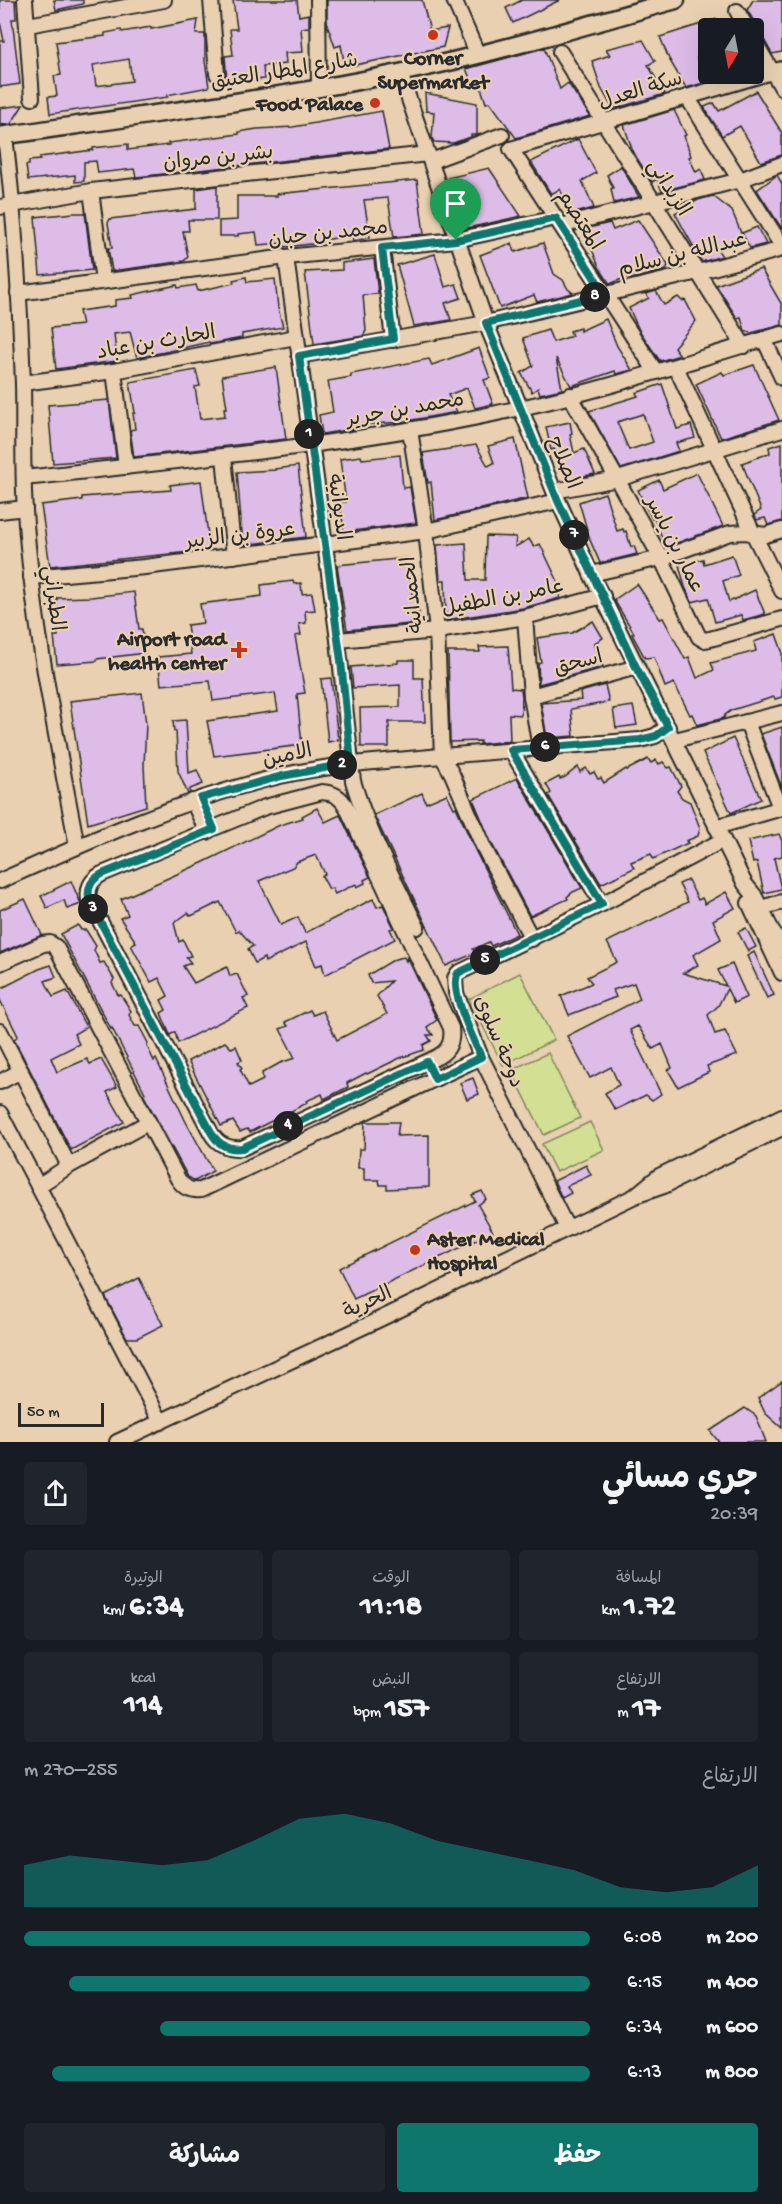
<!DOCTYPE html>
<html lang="ar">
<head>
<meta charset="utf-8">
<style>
	body { margin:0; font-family:"Gochi Hand","Playpen Sans Arabic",sans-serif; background:#20242c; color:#f1f3f6; direction:rtl; height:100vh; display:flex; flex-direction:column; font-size:22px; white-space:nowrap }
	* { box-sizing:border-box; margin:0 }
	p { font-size:20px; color:#9ea1a6 }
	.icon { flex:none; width:33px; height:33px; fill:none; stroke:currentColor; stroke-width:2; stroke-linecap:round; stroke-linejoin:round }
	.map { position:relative; height:1442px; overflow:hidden; direction:ltr }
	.drawer { display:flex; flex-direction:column; background:#171b24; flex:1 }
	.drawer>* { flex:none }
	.needle { width:39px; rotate:190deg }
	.fabs { position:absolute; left:698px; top:18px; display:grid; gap:12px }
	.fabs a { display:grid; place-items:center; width:66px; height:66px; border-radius:6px; background:#171b24; box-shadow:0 6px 24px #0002; font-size:30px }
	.scale { position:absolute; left:18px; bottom:15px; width:86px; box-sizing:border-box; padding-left:6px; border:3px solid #2b2b2b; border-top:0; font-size:16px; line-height:21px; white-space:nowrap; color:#2b2b2b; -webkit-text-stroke:4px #e8d0b1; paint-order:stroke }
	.pin { position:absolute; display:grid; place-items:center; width:51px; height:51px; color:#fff; margin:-62px -26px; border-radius:50% 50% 50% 0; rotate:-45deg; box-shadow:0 0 6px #0007 }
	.pin .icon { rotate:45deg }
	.km { position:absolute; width:30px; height:30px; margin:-15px; border-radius:50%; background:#222; color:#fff; font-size:16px; line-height:30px; text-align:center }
	.round { display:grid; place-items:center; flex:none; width:63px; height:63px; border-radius:6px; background:#20242c }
	.head { display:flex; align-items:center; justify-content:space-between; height:102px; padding:0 24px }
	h1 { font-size:33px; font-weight:700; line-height:45px }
	.metrics { display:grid; grid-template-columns:repeat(3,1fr); gap:9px; height:102px; padding:6px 24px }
	.metrics div { display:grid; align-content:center; border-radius:6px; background:#20242c; text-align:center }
	.metrics b { font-size:30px; font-weight:700 }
	.metrics small { font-size:16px; font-weight:400 }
	.metrics p { font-size:16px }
	.chart { height:168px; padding:12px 24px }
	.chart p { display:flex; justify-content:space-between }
	.chart svg { width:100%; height:108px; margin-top:6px; fill:#0f766e; opacity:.7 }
	.button { display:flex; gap:12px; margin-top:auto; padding:12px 24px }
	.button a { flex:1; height:69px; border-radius:6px; background:#0f766e; color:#fff; font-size:24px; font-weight:700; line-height:69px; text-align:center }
	.button a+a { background:#20242c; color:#f1f3f6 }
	ul { padding:0 24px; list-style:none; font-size:20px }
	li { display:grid; grid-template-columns:96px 72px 1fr; align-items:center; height:45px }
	li i { height:15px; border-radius:8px; background:#0f766e }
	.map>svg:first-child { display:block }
	.green { fill:#d3e093; stroke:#7f865f; stroke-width:1.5 }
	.building { fill:#ddbce8; stroke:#2b2b2b; stroke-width:1.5; fill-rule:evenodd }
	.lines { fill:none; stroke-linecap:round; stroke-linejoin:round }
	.minor-casing { stroke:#2b2b2b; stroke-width:18 }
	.tertiary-casing { stroke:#2b2b2b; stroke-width:21 }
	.minor { stroke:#e8d0b1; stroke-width:14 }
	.tertiary { stroke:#e8d0b1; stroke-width:16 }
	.route-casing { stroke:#fff; stroke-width:12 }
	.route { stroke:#0f766e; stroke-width:8 }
	.poi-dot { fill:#c8321e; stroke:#e8d0b1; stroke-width:2 }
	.labels { text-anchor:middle; stroke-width:4.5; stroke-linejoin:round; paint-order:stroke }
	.poi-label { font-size:21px; font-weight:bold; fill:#2b2b2b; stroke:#e8d0b1; text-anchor:end }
	.street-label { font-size:21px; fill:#2b2b2b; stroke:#e8d0b1 }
</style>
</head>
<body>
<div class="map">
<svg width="782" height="1442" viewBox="0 0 782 1442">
	<rect width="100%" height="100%" fill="#e8d0b1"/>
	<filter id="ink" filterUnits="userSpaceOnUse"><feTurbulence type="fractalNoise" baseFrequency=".0167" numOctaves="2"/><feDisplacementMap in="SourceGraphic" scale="12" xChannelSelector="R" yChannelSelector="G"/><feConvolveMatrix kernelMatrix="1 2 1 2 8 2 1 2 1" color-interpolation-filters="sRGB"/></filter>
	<g filter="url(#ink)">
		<g class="green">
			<polygon points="520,973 554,1040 503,1065 469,999"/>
			<polygon points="548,1053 580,1118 544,1135 511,1070"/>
			<polygon points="590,1122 604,1150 556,1172 542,1144"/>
		</g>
		<g class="building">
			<polygon points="0,0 15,0 16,19 12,19 20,84 0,87 0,41 4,41 0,22"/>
			<polygon points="54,0 83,0 83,4 56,10"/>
			<polygon points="233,0 297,0 299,16 309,14 309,27 301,28 303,52 285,53 286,64 263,66 264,79 227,83 225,56 233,55 230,29 237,29"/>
			<polygon points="327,0 422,0 430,31 448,28 443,47 345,67 341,45 335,47 327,24"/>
			<polygon points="522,0 560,0 513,23 506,8"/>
			<polygon points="753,0 782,0 782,52 772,54 761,34 755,31 755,23 747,10"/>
			<polygon points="717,19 722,28 708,28 708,55 697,58 704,74 735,74 686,88 669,59 660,37"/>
			<path d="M198,20L196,34H205V61L209,87L167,95L168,97L50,114L48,97L57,96L54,76L61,75L56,42L105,36V33L121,30L122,32L151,27V29ZM129,59L132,81L96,86L93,65Z"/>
			<polygon points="643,40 655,61 648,65 665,94 613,109 601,88 592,61 610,55 606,49"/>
			<polygon points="544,48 560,89 568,83 590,116 516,138 490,102 486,103 479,82 473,84 466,69"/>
			<polygon points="756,91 782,133 782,155 761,162 740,126 722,136 704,107 714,103 719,111"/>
			<polygon points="425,93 477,103 477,135 471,135 471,137 453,143 434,142 432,138 434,112 426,111"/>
			<polygon points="23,105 11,124 0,125 0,108"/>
			<polygon points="674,110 686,135 684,136 691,156 689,157 696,172 701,169 705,180 662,191 657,179 652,182 633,152 624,125"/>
			<polygon points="382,111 389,149 136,177 134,169 98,173 96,161 84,162 84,181 75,182 75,175 28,180 26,165 29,165 29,161 40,160 40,157 93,150 93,148 128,144 128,150 169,145 168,143 239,134 239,132 257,129 293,127"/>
			<polygon points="578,139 596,173 582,181 594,208 571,214 560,189 551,194 531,162"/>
			<polygon points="621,166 639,197 614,203 611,189 613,188 607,175"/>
			<polygon points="489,168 521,216 463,229 448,178"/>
			<polygon points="777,175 782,184 782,229 757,190"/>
			<polygon points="417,180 424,234 394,237 388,198 364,200 370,238 353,241 352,235 319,241 319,243 285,247 284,243 258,245 256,232 238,234 238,236 219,236 219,221 237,220 237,196 277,196 276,194"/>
			<polygon points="217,186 217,220 188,220 189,231 183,231 188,257 184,261 112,271 108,248 112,248 108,223 110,219 196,209 196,189"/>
			<polygon points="713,196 732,211 744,240 717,249 722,256 702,262 675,213 698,200"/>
			<polygon points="74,213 85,213 92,270 40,275 35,217"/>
			<polygon points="638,220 668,265 666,270 631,279 629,276 610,284 599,267 584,229 610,223 613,230"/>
			<polygon points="757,227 766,244 750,248 742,233"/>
			<polygon points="512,243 515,252 543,243 554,274 563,280 568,289 573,293 537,302 534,295 500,308 480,255"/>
			<polygon points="435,254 445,287 456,284 461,298 445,303 451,320 414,326 397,265"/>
			<polygon points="374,259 378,294 363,295 366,331 363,336 314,344 305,272 342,270 342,263"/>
			<polygon points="761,269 782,305 782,325 751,333 745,331 741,317 737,318 716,285"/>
			<polygon points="246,277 247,282 275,279 278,308 283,327 242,334 242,338 210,344 209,342 137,358 130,332 114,334 117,361 56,369 51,328 82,325 79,311 115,306 115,300 133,298 132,295 177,285 178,288 196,285 198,291 234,283 233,280"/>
			<polygon points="656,291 664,305 678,297 682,301 685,300 696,321 674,347 680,355 660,361 639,330 629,308 649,298 646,294"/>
			<polygon points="606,319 617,346 632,370 616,374 615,371 571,386 556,358 562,389 540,394 538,388 532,392 521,373 533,366 523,338 548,330 553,342 572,336 570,331 580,328 580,331"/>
			<polygon points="479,348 490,378 484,380 493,404 475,408 467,388 448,395 457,412 401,422 359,425 359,428 322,434 319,415 333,412 328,381 351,377 351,374 429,359 432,365"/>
			<polygon points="754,365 779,420 721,438 696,384 722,372 724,375"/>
			<polygon points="276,367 286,439 134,457 130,430 135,429 133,413 135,413 130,382 196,370 200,386 195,387 200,419 225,416 224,408 227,408 222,376"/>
			<path d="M662,384L677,429L691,425L695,438L676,443L679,451L621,469L589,411L638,396L636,393ZM643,414L653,442L629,450L617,422Z"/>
			<polygon points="109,400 116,458 53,463 48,405"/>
			<polygon points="570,422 572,433 570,434 574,453 584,449 595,474 568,479 554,449 551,450 546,427"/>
			<polygon points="515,439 528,498 435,520 431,482 428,483 423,453 476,445 488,466 494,463 488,446"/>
			<polygon points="782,443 782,521 768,525 765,518 757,520 754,515 761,510 742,463 770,453 769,447"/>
			<polygon points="400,455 403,488 410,487 416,523 344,532 340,502 346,502 340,459 361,456 362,459"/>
			<polygon points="298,466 306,537 243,545 237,472 275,470 275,469"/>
			<polygon points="697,473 723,526 666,547 654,518 652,519 638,490 659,480 663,489"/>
			<polygon points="201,481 210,550 50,566 41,505 82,500 82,497 171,490 170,485"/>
			<polygon points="605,493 617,531 623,529 624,532 626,531 631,547 634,546 637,554 600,563 590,540 579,502"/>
			<polygon points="486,536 516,537 515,547 529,539 534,547 540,544 563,592 559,594 560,598 523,608 446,620 445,580 440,580 437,545 466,543 468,580 485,580"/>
			<polygon points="732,555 739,575 723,581 729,602 755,590 765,614 743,620 741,615 715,622 708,598 692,602 685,587 679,565 703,559 704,564"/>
			<polygon points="407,558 412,594 417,594 420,623 347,630 337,565"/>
			<polygon points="293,581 294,584 301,583 302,594 312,593 315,610 305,611 306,623 299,624 301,635 295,636 305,693 297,694 302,745 214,756 207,721 278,711 275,693 213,701 210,681 161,685 158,657 191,654 187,625 203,623 200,604 262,596 261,585"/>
			<polygon points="637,584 660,619 663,618 685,659 689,657 697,678 714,670 711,663 756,651 754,642 776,634 782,651 782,697 775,699 774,697 732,710 725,715 724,718 697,725 692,714 690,715 674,683 665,687 654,657 645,658 632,634 634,633 614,600"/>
			<polygon points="134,592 139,629 142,629 145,653 97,659 97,661 57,664 54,636 58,636 57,598 91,597"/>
			<polygon points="593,621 603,638 594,643 603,667 539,684 538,663 541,662 537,638 572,633"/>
			<polygon points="508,646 511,688 521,689 522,697 521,715 509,714 510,741 480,744 480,741 450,742 448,652 480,652 479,647"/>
			<polygon points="398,660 414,660 414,678 423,678 425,722 389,722 389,747 361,747 360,708 400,707 400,685 353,688 351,667 398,663"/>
			<polygon points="331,678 338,740 328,742 321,679"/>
			<polygon points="605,685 609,702 571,709 574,736 547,738 541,703 581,700 580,692"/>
			<polygon points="142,693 146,724 144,765 146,806 88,824 70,701"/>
			<polygon points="633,706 637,725 616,728 613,709"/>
			<polygon points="186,720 189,773 197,770 203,784 190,789 190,793 188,794 178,771 176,731 174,731 173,721"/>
			<polygon points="782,727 782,788 761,734"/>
			<polygon points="733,738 761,799 731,813 703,753"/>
			<polygon points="648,759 651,763 656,760 659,764 663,762 668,768 671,767 681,786 677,791 682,798 690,802 700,828 698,836 686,841 688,843 653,859 651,854 631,862 634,868 601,884 548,795 551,793 546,784 559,777 560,779 565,777 578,767 580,772 586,768 590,774 594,772 598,779 601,778 604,783 626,769 627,770"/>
			<polygon points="517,778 582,888 573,892 567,897 568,899 530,916 491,842 473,799"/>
			<polygon points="422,793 426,803 447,794 454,808 456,807 475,850 517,934 491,946 489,942 473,949 475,953 446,966 374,815"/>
			<polygon points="317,808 325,822 340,815 370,877 364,880 365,883 357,887 356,884 335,894 332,888 329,889 322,876 325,874 316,855 297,862 293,867 259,881 281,925 298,917 305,933 373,899 377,907 383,905 394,928 390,929 395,939 325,975 322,964 316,966 306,942 265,962 264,958 255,963 248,949 253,946 239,930 236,932 220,902 191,916 188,913 174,923 179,942 183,940 191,956 186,957 191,963 183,966 194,983 227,967 230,976 237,974 248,996 243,998 248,1008 178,1043 175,1032 170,1035 161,1013 166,1010 161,1000 168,996 159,978 151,982 131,945 136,942 120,918 128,915 121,899 202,863 280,825 303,818 302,816"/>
			<polygon points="779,834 782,841 782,856 774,858 781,889 764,893 757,862 753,863 748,841"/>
			<polygon points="688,880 698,900 702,898 705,904 726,892 735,908 713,920 721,939 693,955 698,965 683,973 726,986 718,970 732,964 747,997 734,1003 727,989 718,1006 708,1015 715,1034 725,1031 737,1055 707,1066 709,1072 678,1087 668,1070 672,1068 662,1044 653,1049 638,1026 630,1030 661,1094 652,1100 646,1095 615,1110 605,1093 619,1085 611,1067 590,1078 567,1036 640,999 634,983 613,990 616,997 569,1015 561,996 592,983 587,977 617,962 607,942 688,902 679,884"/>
			<polygon points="71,881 81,904 67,909 64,900 47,908 41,896"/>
			<polygon points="25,899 42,935 0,953 0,910"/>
			<polygon points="78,925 81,930 86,930 96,946 94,950 100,963 104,962 114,979 112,983 118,995 121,995 131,1011 129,1015 135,1026 139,1026 148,1043 147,1046 154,1061 156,1059 186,1122 213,1171 195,1181 188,1177 143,1094 145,1093 112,1028 111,1029 61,934"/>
			<polygon points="746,928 756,947 748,951 738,932"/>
			<polygon points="754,952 774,995 767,998 747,956"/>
			<polygon points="404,957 406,961 407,957 437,1020 427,1027 433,1035 427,1035 431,1041 423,1045 424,1050 400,1058 367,1074 366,1073 347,1083 348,1087 324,1099 322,1094 306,1101 307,1103 250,1132 247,1129 240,1132 233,1121 221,1126 188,1061 225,1042 231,1048 236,1046 242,1060 238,1062 242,1068 240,1069 249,1087 263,1080 262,1073 280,1063 295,1058 280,1029 288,1026 285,1022 310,1010 313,1015 323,1011 337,1040 387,1014 377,996 391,981 371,983 368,975 395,959"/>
			<polygon points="51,965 56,977 45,981 53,997 67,991 86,1027 74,1034 79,1044 51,1058 57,1072 87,1059 90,1064 101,1059 117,1087 107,1092 124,1122 71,1150 14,1039 18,1036 0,1000 0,989 39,969"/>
			<polygon points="473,1078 479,1094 467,1099 460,1083"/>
			<polygon points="365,1122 399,1122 397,1136 429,1135 429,1187 387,1189 387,1185 380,1185 379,1180 364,1180 364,1168 358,1168 359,1149 364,1149"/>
			<polygon points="586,1165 591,1175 567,1186 571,1193 562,1198 554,1181"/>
			<polygon points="482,1191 486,1199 478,1205 493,1232 354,1299 339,1268 475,1201 472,1195"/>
			<polygon points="139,1278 163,1325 137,1338 127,1338 105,1296"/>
			<polygon points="782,1381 782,1428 765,1413 758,1398"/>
			<polygon points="745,1408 756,1416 766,1442 719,1442 710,1431"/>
		</g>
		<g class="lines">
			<g class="minor-casing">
				<g id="minor">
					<polyline points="25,0 32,98"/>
					<polyline points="211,0 217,74"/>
					<polyline points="318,0 319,89"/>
					<polyline points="454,0 478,55"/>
					<polyline points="737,11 747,28"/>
					<polyline points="28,25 164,0"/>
					<polyline points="753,39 782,88"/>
					<polyline points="560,52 744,346"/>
					<polyline points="400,73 486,323 554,491 591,574 745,884 754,895 782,950"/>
					<polyline points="687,97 782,246"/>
					<path d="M5,136C15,218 20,301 23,384C24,426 22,469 25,511C33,624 56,735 77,846"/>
					<polyline points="431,161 502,135"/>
					<polyline points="91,191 103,281"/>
					<polyline points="0,207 91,191 428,154"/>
					<polyline points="561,226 740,180 782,164"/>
					<polyline points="382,248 393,340"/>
					<path d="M286,257L338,640L353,781C368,832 394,879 417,927"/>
					<polyline points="18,293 286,257 456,240 556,218"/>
					<polyline points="764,339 782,378"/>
					<polyline points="299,356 486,323 698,272 782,249"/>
					<polyline points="676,367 753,533 782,591"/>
					<polyline points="114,371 126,467"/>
					<polyline points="656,372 511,149 782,69"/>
					<polyline points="23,383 114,371 296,337"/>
					<polyline points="570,395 661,558 699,637 704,640 710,639 782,619"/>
					<polyline points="410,430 426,531 437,631 442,756 452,774 483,846 532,939"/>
					<polyline points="224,457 234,556"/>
					<path d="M25,478C191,459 357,445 520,408C609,389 695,359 782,334"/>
					<polyline points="554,491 618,479 782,429"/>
					<polyline points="0,511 25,508"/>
					<polyline points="591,574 661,558 730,533 745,532 765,535 782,530"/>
					<polyline points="31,577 145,567 426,531 558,501"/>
					<polyline points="525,617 531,696 540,748"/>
					<polyline points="338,640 437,631 525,617 603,596"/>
					<polyline points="531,696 637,667"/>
					<polyline points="747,722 780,808"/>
					<polyline points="675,740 782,713"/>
					<polyline points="511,750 602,904"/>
					<path d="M322,792C334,793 341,797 347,808L451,1028C453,1043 448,1052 435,1058L242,1148C228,1149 218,1145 211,1133L89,900C87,888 91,880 102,874L265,807Z"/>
					<polyline points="193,801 207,832"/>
					<polyline points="716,827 782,808"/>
					<path d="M0,881C91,840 183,799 280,776C333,764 387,761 442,756C508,751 574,745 640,740L655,736L668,727"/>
					<polyline points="749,903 782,973"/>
					<polyline points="761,908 782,902"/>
					<path d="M0,963L43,944L50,943L56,947L178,1179C184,1188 190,1191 201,1190L481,1057"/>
					<polyline points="0,1031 69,1166"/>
					<polyline points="0,1082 21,1071"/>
					<polyline points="0,1113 161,1422"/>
					<polyline points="38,1186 69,1166 149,1122"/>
					<polyline points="636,1195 659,1176 782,1116"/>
					<polyline points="567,1228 481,1057 456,993 455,978 458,973 602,904 723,840"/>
					<polyline points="117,1442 380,1319 635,1196 664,1186 782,1128"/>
				</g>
			</g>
			<g class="tertiary-casing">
				<path id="tertiary" d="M0,136C133,117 267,100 399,73C492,54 584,26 676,0"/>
			</g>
			<use href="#minor" class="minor"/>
			<use href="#tertiary" class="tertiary"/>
		</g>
	</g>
	<g class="lines" filter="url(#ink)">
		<g class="route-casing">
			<path id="route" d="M556,218L605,294L486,323L558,501L636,667L668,727L656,736L640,740L511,750L602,904L458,973C448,989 474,1039 481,1057L435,1079L427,1062L242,1148C228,1150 218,1145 211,1132L89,900C87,887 91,880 102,874L214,829L201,798L282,776L351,763L341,661L299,356L393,339L382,248L456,240Z"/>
		</g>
		<use href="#route" class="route"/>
	</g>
	<g class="poi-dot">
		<circle cx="433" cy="35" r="6"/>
		<circle cx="375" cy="103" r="6"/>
		<path d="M236 641h6v6h6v6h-6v6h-6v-6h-6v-6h6z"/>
		<circle cx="415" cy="1250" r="6"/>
	</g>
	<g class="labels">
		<g class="poi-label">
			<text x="433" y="64" text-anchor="middle">Corner<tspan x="433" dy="24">Supermarket</tspan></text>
			<text x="363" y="110">Food Palace</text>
			<text x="226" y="645">Airport road<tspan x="226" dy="24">health center</tspan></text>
			<text x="427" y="1245" text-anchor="start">Aster Medical<tspan x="427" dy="24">Hospital</tspan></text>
		</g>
		<g class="street-label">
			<text transform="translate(284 70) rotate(-9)" y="7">شارع المطار العتيق</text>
			<text transform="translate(640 89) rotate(-17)" y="7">سكة العدل</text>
			<text transform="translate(218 156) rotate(-6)" y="7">بشر بن مروان</text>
			<text transform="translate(670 187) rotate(58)" y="7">الزبداني</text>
			<text transform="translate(581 219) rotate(57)" y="7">المعتصم</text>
			<text transform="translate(328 232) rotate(-6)" y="7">محمد بن حبان</text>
			<text transform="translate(682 253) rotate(-14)" y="7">عبدالله بن سلام</text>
			<text transform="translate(156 341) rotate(-10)" y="7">الحارث بن عباد</text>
			<text transform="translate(405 408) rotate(-10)" y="7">محمد بن جرير</text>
			<text transform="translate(565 462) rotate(68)" y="7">الصلاح</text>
			<text transform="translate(340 507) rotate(82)" y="7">الديوانية</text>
			<text transform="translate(240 534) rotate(-7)" y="7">عروة بن الزبير</text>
			<text transform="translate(676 544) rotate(63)" y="7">عمار بن ياسر</text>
			<text transform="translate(411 595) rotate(-96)" y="7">الحمدانية</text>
			<text transform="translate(503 596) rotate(-11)" y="7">عامر بن الطفيل</text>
			<text transform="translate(55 598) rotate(83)" y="7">الطبراني</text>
			<text transform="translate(578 661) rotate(-15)" y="7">اسحق</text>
			<text transform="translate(287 754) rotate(-12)" y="7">الامين</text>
			<text transform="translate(500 1041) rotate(67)" y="7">دوحة سلوى</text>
			<text transform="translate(367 1301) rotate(-25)" y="7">الحرية</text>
		</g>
	</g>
</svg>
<div class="fabs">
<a><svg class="needle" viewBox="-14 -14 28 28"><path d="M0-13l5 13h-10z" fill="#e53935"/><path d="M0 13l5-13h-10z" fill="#9ea1a6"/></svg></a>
</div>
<div class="scale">50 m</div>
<div class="pin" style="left:456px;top:240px;background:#1e9e55"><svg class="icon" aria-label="arrive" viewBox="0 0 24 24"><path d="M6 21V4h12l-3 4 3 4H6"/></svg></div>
<b class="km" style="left:309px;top:434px">1</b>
<b class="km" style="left:342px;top:765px">2</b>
<b class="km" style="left:93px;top:909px">3</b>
<b class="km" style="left:288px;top:1126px">4</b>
<b class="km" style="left:485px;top:960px">5</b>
<b class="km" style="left:545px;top:747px">6</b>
<b class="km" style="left:574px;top:535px">7</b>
<b class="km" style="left:595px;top:297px">8</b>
</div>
<section class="drawer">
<div class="head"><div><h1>جري مسائي</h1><p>20:39</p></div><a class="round"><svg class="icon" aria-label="share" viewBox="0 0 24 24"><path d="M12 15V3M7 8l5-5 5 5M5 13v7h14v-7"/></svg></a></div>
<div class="metrics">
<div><p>المسافة</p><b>1.72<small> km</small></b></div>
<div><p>الوقت</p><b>11:18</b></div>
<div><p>الوتيرة</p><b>6:34<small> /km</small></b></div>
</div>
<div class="metrics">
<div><p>الارتفاع</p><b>17<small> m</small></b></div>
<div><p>النبض</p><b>157<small> bpm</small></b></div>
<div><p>kcal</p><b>114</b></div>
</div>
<div class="chart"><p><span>الارتفاع</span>255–270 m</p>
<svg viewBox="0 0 160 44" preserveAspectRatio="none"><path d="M0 44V27L10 23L20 25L30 27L40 25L50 17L60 8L70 6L80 10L90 17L100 21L110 25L120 29L130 36L140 38L150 36L160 27V44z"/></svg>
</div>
<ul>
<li><b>200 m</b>6:08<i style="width:100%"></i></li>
<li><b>400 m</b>6:15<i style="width:92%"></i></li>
<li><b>600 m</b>6:34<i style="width:76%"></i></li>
<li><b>800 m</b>6:13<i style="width:95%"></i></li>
</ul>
<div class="button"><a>حفظ</a><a>مشاركة</a></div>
</section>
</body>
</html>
